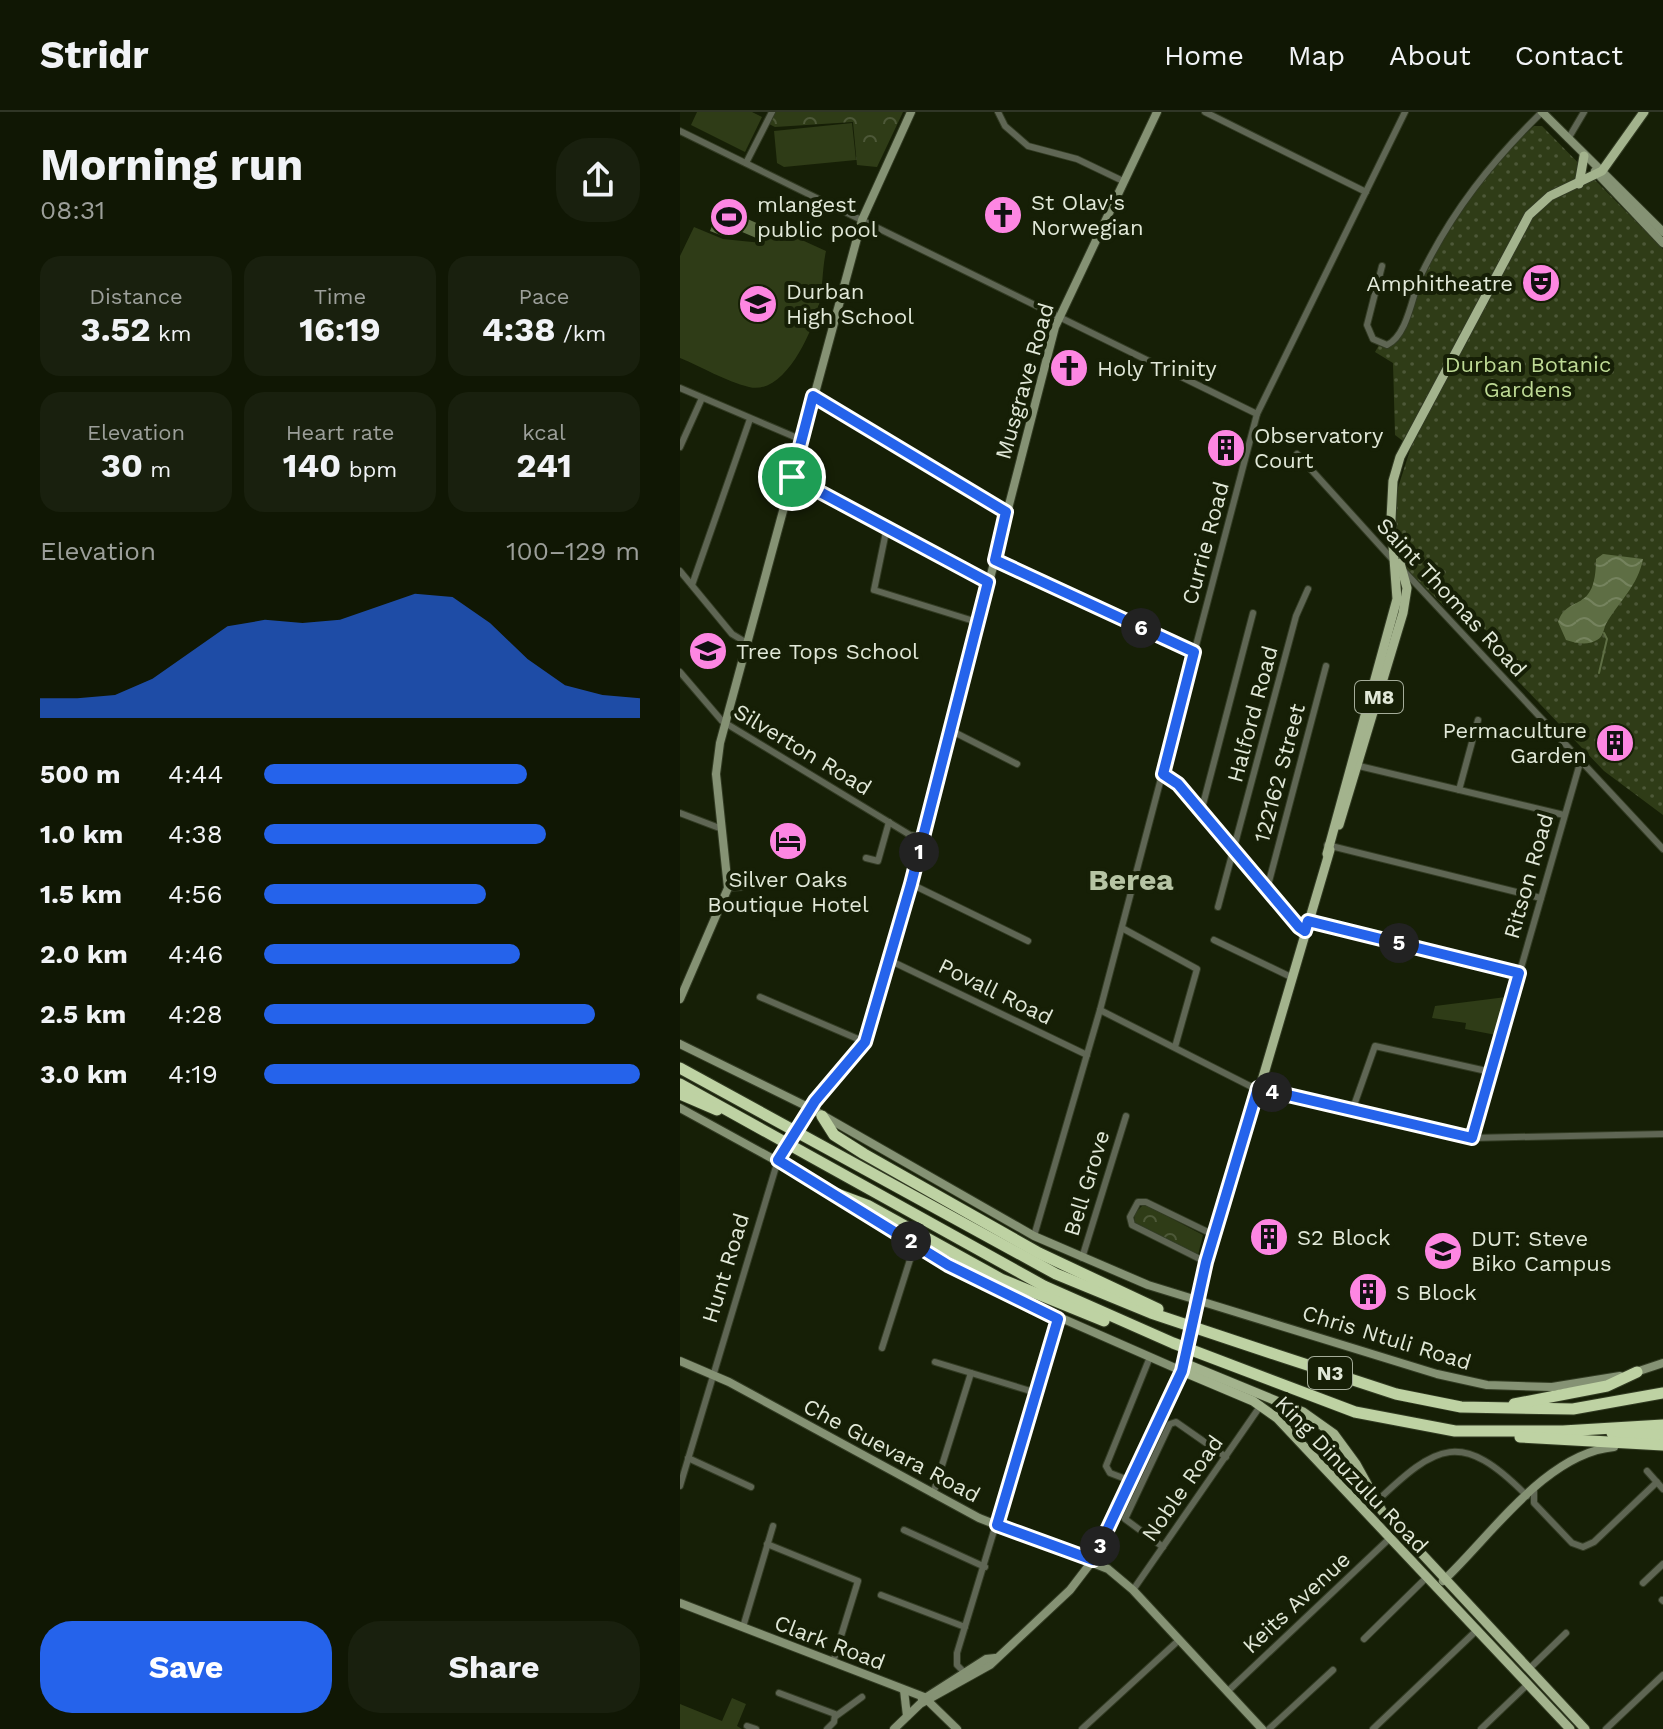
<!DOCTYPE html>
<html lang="en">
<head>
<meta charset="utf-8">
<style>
	body { margin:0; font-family:"Work Sans",sans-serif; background:#19200e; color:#f1f3f6; height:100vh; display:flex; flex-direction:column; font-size:30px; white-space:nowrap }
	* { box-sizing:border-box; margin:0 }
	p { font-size:26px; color:#9c9f9a }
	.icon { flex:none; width:44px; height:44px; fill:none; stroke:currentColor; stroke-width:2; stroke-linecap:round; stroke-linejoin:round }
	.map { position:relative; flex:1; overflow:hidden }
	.drawer { display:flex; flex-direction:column; background:#101704; width:680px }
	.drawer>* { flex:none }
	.pin { position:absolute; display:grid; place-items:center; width:68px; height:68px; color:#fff; margin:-34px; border:4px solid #fff; border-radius:50%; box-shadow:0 2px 8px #0007 }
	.km { position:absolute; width:40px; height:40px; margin:-20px; border-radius:50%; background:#222; color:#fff; font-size:22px; line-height:40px; text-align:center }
	.round { display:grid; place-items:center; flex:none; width:84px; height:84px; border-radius:32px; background:#19200e }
	.head { display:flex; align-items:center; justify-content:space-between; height:136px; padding:0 40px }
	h1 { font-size:44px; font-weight:700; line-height:60px }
	.stats { display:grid; grid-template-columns:repeat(3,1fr); gap:12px; height:136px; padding:8px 40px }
	.stats div { display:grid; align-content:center; border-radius:20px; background:#19200e; text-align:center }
	.stats b { font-size:34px; font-weight:700 }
	.stats small { font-size:22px; font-weight:400 }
	.stats p { font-size:22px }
	.chart { height:224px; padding:16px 40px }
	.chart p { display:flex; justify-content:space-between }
	.chart svg { width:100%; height:144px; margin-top:8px; fill:#2563eb; opacity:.7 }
	.action { display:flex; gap:16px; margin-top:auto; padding:16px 40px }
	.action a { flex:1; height:92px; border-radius:32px; background:#2563eb; color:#fff; font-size:32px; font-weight:700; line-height:92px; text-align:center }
	.action a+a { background:#19200e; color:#f1f3f6 }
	ul { padding:0 40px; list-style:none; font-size:26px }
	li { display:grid; grid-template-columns:128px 96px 1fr; align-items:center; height:60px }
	li i { height:20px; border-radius:10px; background:#2563eb }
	header { display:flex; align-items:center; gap:48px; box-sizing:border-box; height:112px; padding:0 40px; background:#101704; border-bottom:2px solid #303626 }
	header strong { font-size:38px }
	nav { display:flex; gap:44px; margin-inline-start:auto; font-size:28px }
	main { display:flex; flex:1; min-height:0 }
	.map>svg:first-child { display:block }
	.grass { fill:#2f3c17 }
	.park { fill:url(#park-crowns) }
	.garden { fill:url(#garden-dots) }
	.water { fill:url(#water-waves) }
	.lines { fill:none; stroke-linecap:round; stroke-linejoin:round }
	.stream { stroke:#5e6e44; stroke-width:2 }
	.street-casing { stroke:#323b23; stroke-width:8 }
	.secondary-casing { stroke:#323b23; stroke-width:10 }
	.primary-casing { stroke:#323b23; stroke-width:11 }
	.highway-casing { stroke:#323b23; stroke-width:13 }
	.street { stroke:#5f6654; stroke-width:6 }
	.secondary { stroke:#859274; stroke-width:8 }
	.primary { stroke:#a3b38d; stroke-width:9 }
	.highway { stroke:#bed2a3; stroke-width:11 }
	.secondary-bridge-casing { stroke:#323b23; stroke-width:10; stroke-linecap:butt }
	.primary-bridge-casing { stroke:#323b23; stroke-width:11; stroke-linecap:butt }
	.secondary-bridge { stroke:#859274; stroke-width:8 }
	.primary-bridge { stroke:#a3b38d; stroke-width:9 }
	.route-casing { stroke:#fff; stroke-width:16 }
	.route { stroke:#2563eb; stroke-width:10 }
	.labels { text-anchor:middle; stroke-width:8; stroke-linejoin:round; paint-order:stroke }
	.shield { fill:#161f06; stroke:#a4ac99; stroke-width:2 }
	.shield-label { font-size:20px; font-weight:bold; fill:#e1e8d8 }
	.poi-label { font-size:22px; fill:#e1e8d8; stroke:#161f06; text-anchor:start }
	.park-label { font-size:22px; fill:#beda95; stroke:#161f06 }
	.street-label { font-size:22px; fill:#e1e8d8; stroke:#161f06 }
	.district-label { font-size:30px; font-weight:bold; fill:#b6c4a4; stroke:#161f06 }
</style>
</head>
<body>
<header>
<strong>Stridr</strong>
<nav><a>Home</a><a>Map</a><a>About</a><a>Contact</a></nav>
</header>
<main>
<section class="drawer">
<div class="head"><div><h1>Morning run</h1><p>08:31</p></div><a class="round"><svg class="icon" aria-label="share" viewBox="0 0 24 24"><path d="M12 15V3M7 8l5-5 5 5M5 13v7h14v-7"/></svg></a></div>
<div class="stats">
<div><p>Distance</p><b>3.52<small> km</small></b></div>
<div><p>Time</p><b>16:19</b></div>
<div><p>Pace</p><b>4:38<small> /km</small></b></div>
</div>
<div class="stats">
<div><p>Elevation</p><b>30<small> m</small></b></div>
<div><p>Heart rate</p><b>140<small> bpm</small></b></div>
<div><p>kcal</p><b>241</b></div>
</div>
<div class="chart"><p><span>Elevation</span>100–129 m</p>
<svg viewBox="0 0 160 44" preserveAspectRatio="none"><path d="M0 44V38L10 38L20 37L30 32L40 24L50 16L60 14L70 15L80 14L90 10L100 6L110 7L120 15L130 26L140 34L150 37L160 38V44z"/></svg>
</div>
<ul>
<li><b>500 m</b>4:44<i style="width:70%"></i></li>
<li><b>1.0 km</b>4:38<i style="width:75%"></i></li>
<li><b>1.5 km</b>4:56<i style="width:59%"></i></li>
<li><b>2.0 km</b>4:46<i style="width:68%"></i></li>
<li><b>2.5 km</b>4:28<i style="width:88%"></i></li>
<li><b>3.0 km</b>4:19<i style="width:100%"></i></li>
</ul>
<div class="action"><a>Save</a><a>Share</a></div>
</section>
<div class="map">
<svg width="983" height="1617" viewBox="0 0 983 1617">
	<defs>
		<pattern id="park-crowns" width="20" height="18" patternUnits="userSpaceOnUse" patternTransform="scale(2)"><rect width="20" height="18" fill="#2f3c17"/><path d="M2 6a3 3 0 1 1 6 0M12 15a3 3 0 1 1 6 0" fill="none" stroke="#4d5838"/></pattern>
		<pattern id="garden-dots" width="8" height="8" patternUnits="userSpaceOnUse" patternTransform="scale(2)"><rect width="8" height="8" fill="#2f3c17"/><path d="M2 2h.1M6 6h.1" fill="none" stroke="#4d5838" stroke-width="1.8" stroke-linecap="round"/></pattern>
		<pattern id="water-waves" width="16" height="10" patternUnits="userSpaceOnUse" patternTransform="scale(2)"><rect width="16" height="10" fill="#5e6e44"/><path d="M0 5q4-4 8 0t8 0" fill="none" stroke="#75835e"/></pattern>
	</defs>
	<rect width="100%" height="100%" fill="#161f06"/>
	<g class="grass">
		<polygon points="17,0 72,0 82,5 65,40 11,13"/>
		<polygon points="172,11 176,48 104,55 97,51 94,19"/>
		<path d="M91,114L146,139C142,157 143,176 139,193C132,221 104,284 69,275C45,269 22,255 0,246V144L14,115L43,127L82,131Z"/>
		<polygon points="826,885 816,923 785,917 786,911 752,906 755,894"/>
		<polygon points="52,1586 66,1592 57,1614 62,1617 0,1617 0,1592 42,1609"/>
	</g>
	<g class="park">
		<polygon points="95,0 223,0 197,55 177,53 173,10 95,15 89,12"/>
		<polygon points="464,1092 523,1123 518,1143 455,1112 454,1102"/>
	</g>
	<path class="garden" d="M854,14H862L983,137V703L924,659L816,546L823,528L764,494L719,450L714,388L731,335L715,323L713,251L695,240L699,233L713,231C751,143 782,79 854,14Z"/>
	<g class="water">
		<polygon points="40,95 86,115 81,128 48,114 43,124 30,119"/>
		<path d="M923,442L963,447C958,474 939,489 926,512C923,518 924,524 917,528C907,534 896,531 886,528L878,510C888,481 916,503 916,447Z"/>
	</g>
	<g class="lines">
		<polyline class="stream" points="919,561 927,527 924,521"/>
		<g class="street-casing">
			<g id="street">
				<polyline points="318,0 325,14 348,34 397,47 443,69"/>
				<polyline points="525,0 686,80"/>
				<polyline points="0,19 577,302"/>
				<polyline points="888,27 904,0"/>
				<polyline points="66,51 92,0"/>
				<path d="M702,154L687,213L693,227L707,233C728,223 732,183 741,163C772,99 812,49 862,0"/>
				<polyline points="0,276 122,328"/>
				<polyline points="133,284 326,400"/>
				<polyline points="0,335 22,286"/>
				<polyline points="617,342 713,448"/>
				<polyline points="112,365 308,470"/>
				<polyline points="207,415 194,478 297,510"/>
				<polyline points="315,448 514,540"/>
				<polyline points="0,459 52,522 67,531"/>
				<polyline points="724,459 983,737"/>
				<polyline points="12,473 70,307"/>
				<polyline points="0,560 42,609 230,723 243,725"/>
				<polyline points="270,618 337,652"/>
				<polyline points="679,654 884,703"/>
				<polyline points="483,662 498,672 613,810 625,819"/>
				<polyline points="779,678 798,608"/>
				<polyline points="521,700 573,501"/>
				<polyline points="0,701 42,717"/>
				<polyline points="647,733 861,786"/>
				<polyline points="186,746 198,749 209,710"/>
				<polyline points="231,772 348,829"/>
				<polyline points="48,776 63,775"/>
				<polyline points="587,777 646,554"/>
				<polyline points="538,795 616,504 628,477"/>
				<polyline points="628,809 839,861"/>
				<polyline points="442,816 517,857 495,935"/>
				<polyline points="534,828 611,865"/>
				<polyline points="209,848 407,943"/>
				<polyline points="80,885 185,930"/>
				<polyline points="420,898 570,974 774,1023 792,1026 983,1022"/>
				<polyline points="672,999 695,934 811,960"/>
				<polyline points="792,1026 900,651"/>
				<polyline points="354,1124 420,898 577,302 725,0"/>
				<polyline points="402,1146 446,1004"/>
				<polyline points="526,1150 452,1113 450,1105 458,1090 466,1090 534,1123"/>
				<polyline points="202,1236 235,1132"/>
				<polyline points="255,1250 357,1281"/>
				<polyline points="8,1346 71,1375"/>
				<polyline points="967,1359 983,1377"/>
				<polyline points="451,1369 430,1361 426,1354 470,1245"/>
				<polyline points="0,1374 98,1048"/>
				<polyline points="854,1377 854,1391 892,1431 903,1435 914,1430 977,1370"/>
				<polyline points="253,1382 291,1261"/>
				<path d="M696,1390C757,1332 781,1317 847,1384"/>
				<polyline points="224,1418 305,1455"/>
				<polyline points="87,1432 178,1469 153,1550"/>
				<polyline points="483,1435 445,1407 490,1312 496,1310 546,1345"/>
				<polyline points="963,1471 983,1452"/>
				<polyline points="453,1478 581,1293"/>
				<polyline points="201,1483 285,1515"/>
				<polyline points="982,1488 983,1489"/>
				<polyline points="63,1515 93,1414"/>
				<polyline points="684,1527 747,1465"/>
				<polyline points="849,1557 886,1521"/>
				<polyline points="284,1560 277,1553 277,1541 378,1207"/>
				<polyline points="547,1580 710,1426"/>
				<polyline points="99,1581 155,1602 154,1610 147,1617"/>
				<polyline points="156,1604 182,1585"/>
				<polyline points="67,1614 76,1617"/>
				<polyline points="402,1617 499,1528"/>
				<polyline points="589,1617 653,1558"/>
				<polyline points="693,1617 797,1518"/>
				<polyline points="801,1617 848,1572"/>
				<polyline points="926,1617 983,1563"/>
			</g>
		</g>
		<g class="secondary-casing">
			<g id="secondary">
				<polyline points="862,0 983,120"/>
				<polyline points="915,59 983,131"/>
				<polyline points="0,887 48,776 36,662 40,631 182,108 231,0"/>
				<polyline points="0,932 130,996 354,1124 468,1173 757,1262 807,1273 872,1275 940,1264"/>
				<polyline points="0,996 157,1082 299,1170 502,1259 413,1448 390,1478 310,1553 240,1592 214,1617"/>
				<polyline points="123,1007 185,930 231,772 375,215 477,0"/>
				<polyline points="0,1249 49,1270 299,1406 428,1457 453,1478 582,1617"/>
				<polyline points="953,1261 983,1251"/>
				<path d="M763,1469C811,1424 866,1341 934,1335"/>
				<polyline points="0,1491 244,1585 277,1617"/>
				<polyline points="224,1578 227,1604"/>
				<polyline points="242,1588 306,1547 315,1546"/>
			</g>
		</g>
		<g class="primary-casing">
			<g id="primary">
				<polyline points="899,72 904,44"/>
				<polyline points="659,713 723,501 727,476 720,451"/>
				<polyline points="647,742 717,487 711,407 713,369 720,345 849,103 870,84 922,59 964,0"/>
				<polyline points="514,1199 650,738"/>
				<polyline points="505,1247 502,1259 573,1289 597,1306 890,1617"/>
				<polyline points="504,1251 623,1300 654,1322 676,1352 702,1399 905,1617"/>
			</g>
		</g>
		<g class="highway-casing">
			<g id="highway">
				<polyline points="0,956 376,1162 471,1201 597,1243 716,1282 781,1295 893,1297 983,1281"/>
				<polyline points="0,972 364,1174 493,1231 675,1300 775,1319 883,1319 983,1313"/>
				<polyline points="0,982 37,998"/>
				<polyline points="142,1004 154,1023 184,1042 359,1141 478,1197"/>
				<polyline points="157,1082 189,1094 321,1167 424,1209"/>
				<polyline points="834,1292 927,1274 957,1260"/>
				<polyline points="932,1321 983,1323"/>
				<polyline points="840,1325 983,1333"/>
			</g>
		</g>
		<use href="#street" class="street"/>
		<use href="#secondary" class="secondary"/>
		<use href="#primary" class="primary"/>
		<use href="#highway" class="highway"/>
		<g class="secondary-bridge-casing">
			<polyline id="secondary-bridge" points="101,1042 123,1007"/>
		</g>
		<g class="primary-bridge-casing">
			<polyline id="primary-bridge" points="505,1247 514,1199"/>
		</g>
		<use href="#secondary-bridge" class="secondary-bridge"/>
		<use href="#primary-bridge" class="primary-bridge"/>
	</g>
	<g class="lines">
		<g class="route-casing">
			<polygon id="route" points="133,284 326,400 315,448 514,540 483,662 498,672 619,815 625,819 628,809 839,861 792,1026 578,976 526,1150 502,1259 413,1448 317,1413 378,1207 268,1153 98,1048 135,989 185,930 231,772 308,470 112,365"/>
		</g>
		<use href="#route" class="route"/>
	</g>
	<defs>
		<g id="church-disc" transform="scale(2)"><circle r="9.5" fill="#fd86e2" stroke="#161f06"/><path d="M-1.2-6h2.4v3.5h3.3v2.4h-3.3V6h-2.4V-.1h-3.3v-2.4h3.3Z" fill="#111"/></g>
		<g id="stadium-disc" transform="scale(2)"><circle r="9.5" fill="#fd86e2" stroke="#161f06"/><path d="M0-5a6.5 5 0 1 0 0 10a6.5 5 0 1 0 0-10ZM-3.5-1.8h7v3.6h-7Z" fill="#111"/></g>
		<g id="theatre-disc" transform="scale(2)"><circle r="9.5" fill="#fd86e2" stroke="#161f06"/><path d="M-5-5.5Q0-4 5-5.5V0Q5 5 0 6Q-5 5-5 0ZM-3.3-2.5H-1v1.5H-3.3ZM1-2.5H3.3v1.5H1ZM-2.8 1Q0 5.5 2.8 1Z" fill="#111"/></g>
		<g id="school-disc" transform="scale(2)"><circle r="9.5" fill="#fd86e2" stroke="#161f06"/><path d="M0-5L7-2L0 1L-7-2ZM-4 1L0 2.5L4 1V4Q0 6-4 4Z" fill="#111"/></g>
		<g id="building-disc" transform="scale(2)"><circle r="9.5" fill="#fd86e2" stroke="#161f06"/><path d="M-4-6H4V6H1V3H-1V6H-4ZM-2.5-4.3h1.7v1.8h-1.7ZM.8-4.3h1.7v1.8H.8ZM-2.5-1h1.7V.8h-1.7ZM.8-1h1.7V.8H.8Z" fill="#111"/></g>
		<g id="hotel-disc" transform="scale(2)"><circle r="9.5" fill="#fd86e2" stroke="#161f06"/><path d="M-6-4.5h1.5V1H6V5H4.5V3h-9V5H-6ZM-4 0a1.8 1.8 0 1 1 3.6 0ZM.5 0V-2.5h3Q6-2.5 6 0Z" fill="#111"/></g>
		<g id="university-disc" transform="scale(2)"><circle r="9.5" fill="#fd86e2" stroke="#161f06"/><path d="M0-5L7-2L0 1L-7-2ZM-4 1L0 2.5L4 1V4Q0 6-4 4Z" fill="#111"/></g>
	</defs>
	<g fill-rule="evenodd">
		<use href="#church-disc" x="323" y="103"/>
		<use href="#stadium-disc" x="49" y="105"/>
		<use href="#theatre-disc" x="861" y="171"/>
		<use href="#school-disc" x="78" y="192"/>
		<use href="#church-disc" x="389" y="256"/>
		<use href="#building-disc" x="546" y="336"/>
		<use href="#school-disc" x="28" y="539"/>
		<use href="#building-disc" x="935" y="631"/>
		<use href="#hotel-disc" x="108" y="729"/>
		<use href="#building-disc" x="589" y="1125"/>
		<use href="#university-disc" x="763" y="1139"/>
		<use href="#building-disc" x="688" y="1180"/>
	</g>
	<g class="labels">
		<g class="shield">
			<rect x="675" y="569" width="48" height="32" rx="6"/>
			<rect x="628" y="1245" width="44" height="32" rx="6"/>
		</g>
		<g class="shield-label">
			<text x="699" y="592">M8</text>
			<text x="650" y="1268">N3</text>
		</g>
		<g class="poi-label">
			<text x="351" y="98">St Olav's<tspan x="351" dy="25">Norwegian</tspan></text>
			<text x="77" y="100">mlangest<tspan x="77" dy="25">public pool</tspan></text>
			<text x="833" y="179" text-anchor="end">Amphitheatre</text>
			<text x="106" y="187">Durban<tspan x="106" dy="25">High School</tspan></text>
			<text x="417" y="264">Holy Trinity</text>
			<text x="574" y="331">Observatory<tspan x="574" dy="25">Court</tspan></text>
			<text x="56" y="547">Tree Tops School</text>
			<text x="907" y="626" text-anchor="end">Permaculture<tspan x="907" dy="25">Garden</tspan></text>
			<text x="108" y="775" text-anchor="middle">Silver Oaks<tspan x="108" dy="25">Boutique Hotel</tspan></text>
			<text x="617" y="1133">S2 Block</text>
			<text x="791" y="1134">DUT: Steve<tspan x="791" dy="25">Biko Campus</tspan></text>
			<text x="716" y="1188">S Block</text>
		</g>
		<g class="park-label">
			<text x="848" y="260">Durban Botanic<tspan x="848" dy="25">Gardens</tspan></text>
		</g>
		<g class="street-label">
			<text transform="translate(344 269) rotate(-74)" y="8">Musgrave Road</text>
			<text transform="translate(525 431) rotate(-75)" y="8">Currie Road</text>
			<text transform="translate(772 485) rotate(47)" y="8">Saint Thomas Road</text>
			<text transform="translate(572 602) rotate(-75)" y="8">Halford Road</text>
			<text transform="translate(123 637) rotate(31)" y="8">Silverton Road</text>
			<text transform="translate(599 661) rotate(-75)" y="8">122162 Street</text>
			<text transform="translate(848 764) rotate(-74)" y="8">Ritson Road</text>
			<text transform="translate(316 879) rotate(26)" y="8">Povall Road</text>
			<text transform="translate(406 1071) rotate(-73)" y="8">Bell Grove</text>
			<text transform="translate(45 1156) rotate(-73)" y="8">Hunt Road</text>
			<text transform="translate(707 1225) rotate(17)" y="8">Chris Ntuli Road</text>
			<text transform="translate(212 1338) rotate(28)" y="8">Che Guevara Road</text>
			<text transform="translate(672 1362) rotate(46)" y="8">King Dinuzulu Road</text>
			<text transform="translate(502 1376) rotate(-55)" y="8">Noble Road</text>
			<text transform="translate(616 1490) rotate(-43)" y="8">Keits Avenue</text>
			<text transform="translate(150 1530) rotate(21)" y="8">Clark Road</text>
		</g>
		<g class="district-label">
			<text x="451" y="778">Berea</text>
		</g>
	</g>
</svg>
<div class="pin" style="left:112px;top:365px;background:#1e9e55"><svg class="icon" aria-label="arrive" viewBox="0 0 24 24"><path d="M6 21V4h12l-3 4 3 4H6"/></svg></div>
<b class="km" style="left:239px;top:740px">1</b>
<b class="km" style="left:231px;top:1129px">2</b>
<b class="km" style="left:420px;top:1434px">3</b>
<b class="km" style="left:592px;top:980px">4</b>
<b class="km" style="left:719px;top:831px">5</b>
<b class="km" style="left:461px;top:516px">6</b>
</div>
</main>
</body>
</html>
